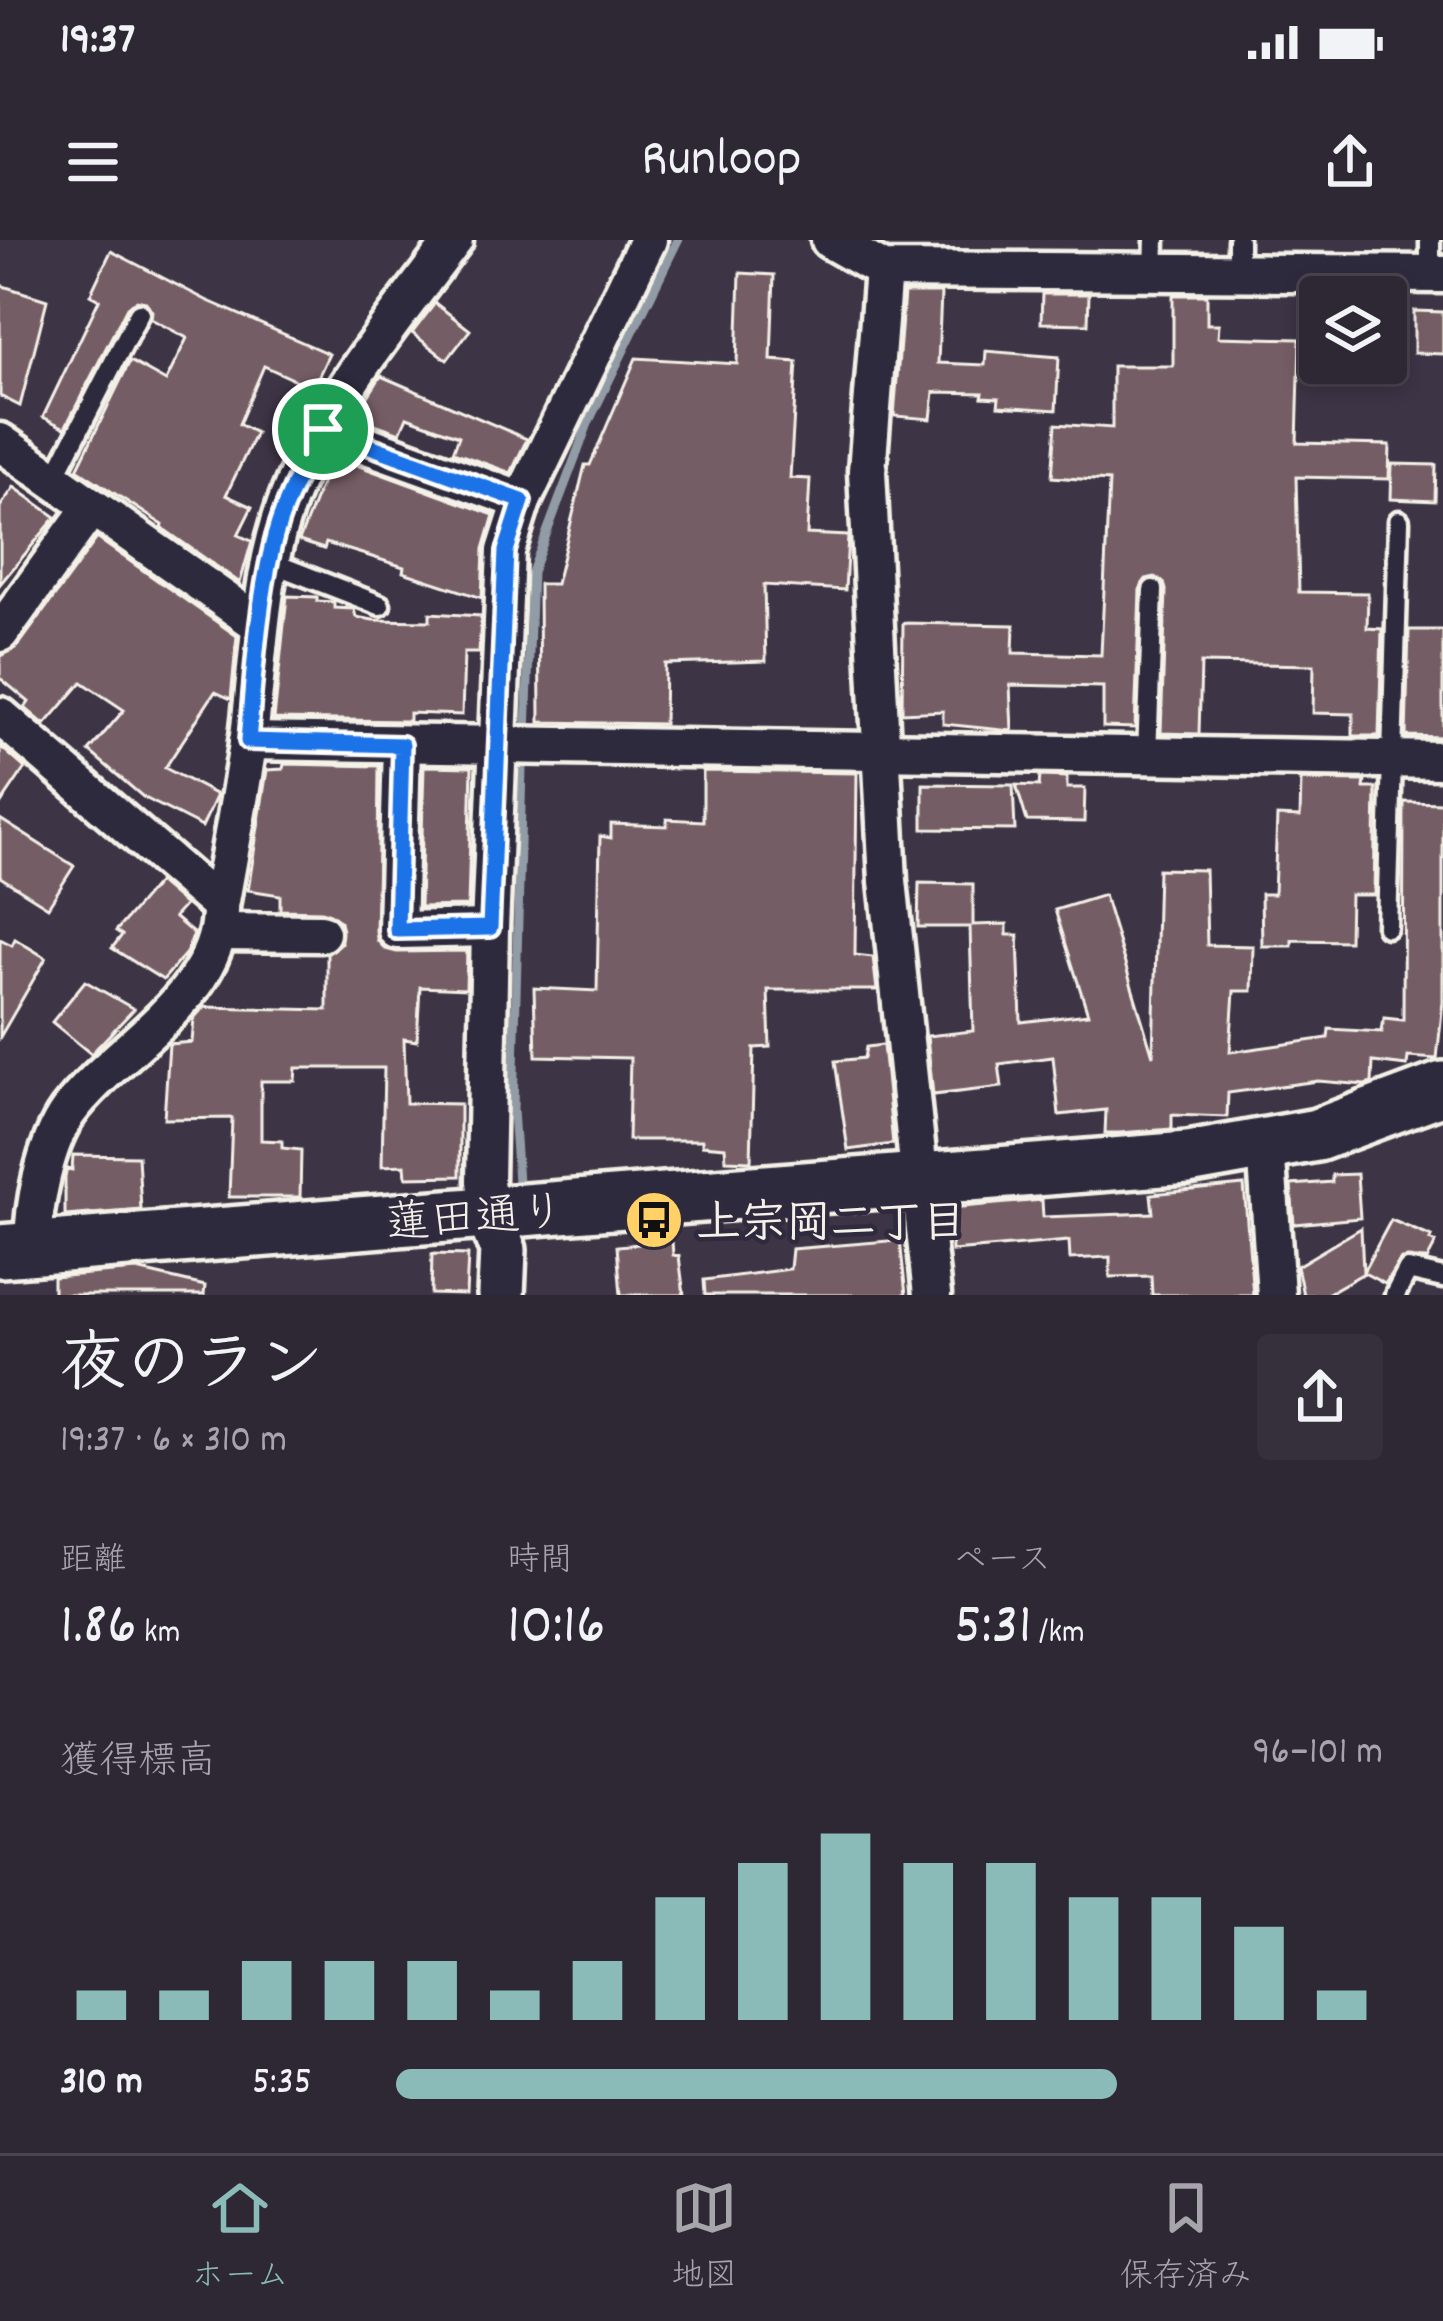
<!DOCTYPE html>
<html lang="ja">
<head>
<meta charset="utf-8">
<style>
	body { margin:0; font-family:Dekko,"Klee One",sans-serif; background:#362f3c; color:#f1f3f6; height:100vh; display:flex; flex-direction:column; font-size:45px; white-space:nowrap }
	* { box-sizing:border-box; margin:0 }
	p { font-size:39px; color:#a7a5ac }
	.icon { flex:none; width:66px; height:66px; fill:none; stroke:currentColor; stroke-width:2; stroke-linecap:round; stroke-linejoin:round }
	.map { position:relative; height:1055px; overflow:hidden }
	.details { display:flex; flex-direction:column; background:#2e2734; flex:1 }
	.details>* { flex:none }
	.buttons { position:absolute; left:1299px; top:36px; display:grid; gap:24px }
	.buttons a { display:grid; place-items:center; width:108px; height:108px; border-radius:12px; background:#2e2734; box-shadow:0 6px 18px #0003,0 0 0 3px #49444f; font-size:60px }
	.pin { position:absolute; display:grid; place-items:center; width:102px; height:102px; color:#fff; margin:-51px; border:6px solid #fff; border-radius:50%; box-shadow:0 3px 12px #0007 }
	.round { display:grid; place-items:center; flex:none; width:126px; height:126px; border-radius:12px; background:#362f3c }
	.headline { display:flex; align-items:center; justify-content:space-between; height:204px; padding:0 60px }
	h1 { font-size:66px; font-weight:600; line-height:90px }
	.metrics { display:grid; grid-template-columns:repeat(3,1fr); gap:18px; height:204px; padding:12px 60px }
	.metrics div { display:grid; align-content:center }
	.metrics b { font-size:60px; font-weight:600 }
	.metrics small { font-size:33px; font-weight:400 }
	.metrics p { font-size:33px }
	.chart { height:336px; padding:24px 60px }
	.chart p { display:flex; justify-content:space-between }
	.chart svg { width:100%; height:216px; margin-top:12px; stroke:#8bbbb9; stroke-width:6 }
	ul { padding:0 60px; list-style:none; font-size:39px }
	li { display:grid; grid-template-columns:192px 144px 1fr; align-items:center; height:90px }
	li i { height:30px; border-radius:15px; background:#8bbbb9 }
	.status { display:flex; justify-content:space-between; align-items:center; height:84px; padding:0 60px; background:#2e2734; direction:ltr }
	.status svg { height:33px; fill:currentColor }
	header { display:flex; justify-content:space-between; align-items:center; height:156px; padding:0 60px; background:#2e2734; font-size:54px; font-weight:600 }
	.dock { display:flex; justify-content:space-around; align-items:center; height:168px; border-top:3px solid #49444f; background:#2e2734; font-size:33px; color:#a7a5ac }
	.dock a { display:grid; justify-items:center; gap:6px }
	.dock .active { color:#8bbbb9 }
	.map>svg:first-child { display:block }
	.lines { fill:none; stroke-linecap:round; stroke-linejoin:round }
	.stream { stroke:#929ca7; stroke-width:9 }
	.building { fill:#755d65; stroke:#f4f1e8; stroke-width:3 }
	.service-casing { stroke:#f4f1e8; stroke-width:27 }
	.minor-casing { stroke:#f4f1e8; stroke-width:45 }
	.tertiary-casing { stroke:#f4f1e8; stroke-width:54 }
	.secondary-casing { stroke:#f4f1e8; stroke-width:60 }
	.service { stroke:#2f2a3d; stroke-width:18 }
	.minor { stroke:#2f2a3d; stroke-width:36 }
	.tertiary { stroke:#2f2a3d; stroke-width:45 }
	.secondary { stroke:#2f2a3d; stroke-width:51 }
	.route-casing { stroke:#fff; stroke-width:24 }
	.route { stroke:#1a73e8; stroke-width:15 }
	.labels { text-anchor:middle; stroke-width:9; stroke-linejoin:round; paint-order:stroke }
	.street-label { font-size:45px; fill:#f4f1e8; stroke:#2f2a3d }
	.poi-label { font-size:45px; font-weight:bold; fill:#f4f1e8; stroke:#2f2a3d; text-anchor:start }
</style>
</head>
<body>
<div class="status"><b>19:37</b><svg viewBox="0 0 49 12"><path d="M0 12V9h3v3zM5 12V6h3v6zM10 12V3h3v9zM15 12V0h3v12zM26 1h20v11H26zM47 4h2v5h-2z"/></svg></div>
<header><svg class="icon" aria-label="menu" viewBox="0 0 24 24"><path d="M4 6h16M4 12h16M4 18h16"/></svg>Runloop<svg class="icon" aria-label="share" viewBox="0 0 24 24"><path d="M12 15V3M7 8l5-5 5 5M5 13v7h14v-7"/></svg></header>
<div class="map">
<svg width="1443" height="1055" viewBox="0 0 1443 1055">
	<rect width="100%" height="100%" fill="#3d3445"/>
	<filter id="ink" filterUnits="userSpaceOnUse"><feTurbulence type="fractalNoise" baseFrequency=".00833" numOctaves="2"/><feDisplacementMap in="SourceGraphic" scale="24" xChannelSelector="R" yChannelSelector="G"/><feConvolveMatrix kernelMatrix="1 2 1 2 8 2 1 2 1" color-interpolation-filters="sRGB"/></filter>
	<g filter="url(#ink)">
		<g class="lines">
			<g class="stream">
				<polyline points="526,494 532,332 589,181 678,0"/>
				<polyline points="518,942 513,870 522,528"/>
			</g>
		</g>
		<g class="building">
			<polygon points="111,11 206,60 329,114 313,148 264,126 239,184 256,193 226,255 252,267 238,295 252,301 240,343 162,288 163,285 77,229 130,121 166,141 187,98 151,79 152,71 146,62 137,60 127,67 65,188 43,177 99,60 90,55"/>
			<polygon points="740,33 774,35 771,120 797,122 790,238 810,239 807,294 848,296 845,350 764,345 766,421 665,424 664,484 540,482 539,344 556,344 585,225 590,225 636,118 737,124"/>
			<polygon points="0,45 47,60 20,166 0,156"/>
			<polygon points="904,53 941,53 938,123 985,125 986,111 1059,117 1056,170 998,166 999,158 982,157 983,153 934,152 931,179 894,176"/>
			<polygon points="1042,54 1089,54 1088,84 1041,83"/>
			<polygon points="1173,55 1207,55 1207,84 1219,84 1218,97 1300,99 1297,203 1390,205 1389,239 1296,237 1299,352 1368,353 1367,388 1382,389 1379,496 1353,496 1353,474 1313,473 1314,425 1201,423 1199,494 1161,493 1166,350 1164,343 1155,337 1146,339 1140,350 1135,488 1103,487 1103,447 1010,445 1012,491 943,484 943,471 902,473 903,383 1014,385 1013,413 1101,415 1109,241 1052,237 1056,184 1112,188 1112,126 1173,126"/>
			<polygon points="435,63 470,90 447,120 412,93"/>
			<polygon points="1414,71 1443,72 1443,114 1414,113"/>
			<polygon points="381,136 527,199 511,233 453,212 459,196 407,177 400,193 355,177"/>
			<polygon points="332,216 494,275 484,309 482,358 403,332 404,327 369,316 326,303 324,309 299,301"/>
			<polygon points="1392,224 1436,225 1435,261 1391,259"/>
			<polygon points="14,247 56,277 0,344 0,267"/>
			<polygon points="97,298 237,396 231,459 215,452 165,528 217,555 202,587 143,557 89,511 124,470 82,442 45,485 25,468 29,462 0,438 0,417 18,406"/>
			<polygon points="287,356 317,357 317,361 334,362 334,368 354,369 356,377 373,380 430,381 430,373 481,376 479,413 464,413 462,475 409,473 409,481 274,479"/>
			<polygon points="1409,390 1443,390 1443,497 1406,496"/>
			<polygon points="0,506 25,528 0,565"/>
			<polygon points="284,524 379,526 377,700 385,709 397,712 467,711 466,749 420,747 417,801 404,799 406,863 460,864 460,936 406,937 405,925 382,926 384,828 296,828 295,841 261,841 261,900 282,901 282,908 301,910 300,957 229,957 232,878 164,879 169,804 192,802 194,778 204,767 327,770 327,714 341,703 340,681 322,671 280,670 280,655 248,650 267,530 283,529"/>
			<polygon points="424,526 472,527 468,666 420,667"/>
			<polygon points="703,531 857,533 855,715 873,717 877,750 768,750 770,807 754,808 751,921 726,920 725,907 702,905 702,900 628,900 630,818 536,816 534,748 597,751 600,596 611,598 611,584 667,586 667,579 703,581"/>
			<polygon points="1040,536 1067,537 1067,548 1085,548 1084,582 1027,581 1016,545 1039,546"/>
			<polygon points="1301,540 1365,541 1364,548 1376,548 1374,655 1350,655 1349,701 1292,700 1292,706 1262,706 1261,654 1274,654 1277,576 1300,577"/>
			<polygon points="923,544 1013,545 1015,590 923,589"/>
			<polygon points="1404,562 1443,563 1443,761 1437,819 1408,817 1407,826 1373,822 1372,843 1365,845 1318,841 1228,853 1227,877 1172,875 1172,889 1119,893 1105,893 1106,870 1059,875 1053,817 999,824 1002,847 933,855 927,796 973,791 970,687 918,687 919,643 973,644 973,685 1007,684 1007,695 1018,695 1021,782 1088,774 1055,670 1104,655 1153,816 1158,629 1205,630 1207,705 1253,706 1252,751 1234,751 1230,812 1328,798 1329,789 1382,792 1384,778 1403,780"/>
			<polygon points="0,579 74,626 48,667 0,637"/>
			<polygon points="158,642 185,665 174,677 194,694 186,713 163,740 112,708 122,695 116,691"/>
			<polygon points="0,699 12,705 15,699 46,718 0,797"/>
			<polygon points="85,741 134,769 91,814 52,782"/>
			<polygon points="883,805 893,904 848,910 835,821 864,818 866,807"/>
			<polygon points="73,915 138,916 141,970 65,976 65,937 67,929 72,930"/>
			<polygon points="1357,934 1360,978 1294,984 1291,945 1332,942 1332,935"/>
			<polygon points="1244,945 1253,1055 1152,1055 1151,1036 1110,1037 1110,1017 1070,1019 1069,1001 952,1011 950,968 1042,960 1043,977 1153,973 1151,954"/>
			<polygon points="1391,980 1432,997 1430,1000 1436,1003 1427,1020 1401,1019 1385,1044 1364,1033 1325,1055 1303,1055 1297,1026 1361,988 1363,1032"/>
			<polygon points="900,1000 906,1055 705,1055 704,1040 790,1029 792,1009"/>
			<polygon points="672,1001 673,1015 679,1016 684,1055 621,1055 617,1006"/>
			<polygon points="432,1014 468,1015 466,1055 431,1054"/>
			<polygon points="137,1030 205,1046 204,1055 53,1055 53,1037"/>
		</g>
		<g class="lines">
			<g class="service-casing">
				<g id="service">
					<polyline points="1238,0 1238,32"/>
					<polyline points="1154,31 1155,0"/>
					<polyline points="1430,34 1430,0"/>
					<polyline points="53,240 139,73"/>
					<polyline points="270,322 380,365"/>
					<polyline points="1147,516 1153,350"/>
					<polyline points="1387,687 1399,281"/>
					<polyline points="1395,1055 1408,1030 1443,1038"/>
				</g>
			</g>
			<g class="minor-casing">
				<g id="minor">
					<polyline points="830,0 883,30 1443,34"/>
					<polyline points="883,30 867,231 888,641 932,1055"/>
					<polyline points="323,189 522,261"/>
					<polyline points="0,202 259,384"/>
					<polyline points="0,393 90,269"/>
					<polyline points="0,476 220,666"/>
					<polyline points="248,501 1443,520"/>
					<polyline points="402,505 397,690 490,688"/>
					<polyline points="218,692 321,693"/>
					<polyline points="1266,905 1276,1055"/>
					<polyline points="489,975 485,941 490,688 506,311 522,261 648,0"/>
					<path d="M33,1006C33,967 45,904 68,872C116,807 223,756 220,666C230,612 240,558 248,504C260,416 258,327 294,244C332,154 396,77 454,0"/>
				</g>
			</g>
			<g class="tertiary-casing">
				<polyline id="tertiary" points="489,975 503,1010 501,1055"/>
			</g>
			<g class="secondary-casing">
				<polyline id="secondary" points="0,1011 1188,918 1317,895 1443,848"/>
			</g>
			<use href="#service" class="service"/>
			<use href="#minor" class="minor"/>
			<use href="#tertiary" class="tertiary"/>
			<use href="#secondary" class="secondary"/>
		</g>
	</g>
	<g class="lines" filter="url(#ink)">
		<g class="route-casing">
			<path id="route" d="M323,189L522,261L506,311L490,688L397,690L402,505L248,501C254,437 257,371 272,308C282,265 302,227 323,189Z"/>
		</g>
		<use href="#route" class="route"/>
	</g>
	<defs>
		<g id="bus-disc" transform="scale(3)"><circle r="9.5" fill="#ffd166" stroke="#2f2a3d"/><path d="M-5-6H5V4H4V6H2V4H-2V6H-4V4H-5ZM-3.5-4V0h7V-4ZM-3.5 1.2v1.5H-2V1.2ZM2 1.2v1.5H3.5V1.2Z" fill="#111"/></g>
	</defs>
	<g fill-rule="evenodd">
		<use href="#bus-disc" x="654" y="980"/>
	</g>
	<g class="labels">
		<g class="street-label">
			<text transform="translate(475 975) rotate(-4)" y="16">蓮田通り</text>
		</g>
		<g class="poi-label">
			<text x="696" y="996">上宗岡二丁目</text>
		</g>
	</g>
</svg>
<div class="buttons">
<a><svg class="icon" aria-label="layers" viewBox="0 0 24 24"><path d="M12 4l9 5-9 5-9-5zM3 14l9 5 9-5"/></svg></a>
</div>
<div class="pin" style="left:323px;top:189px;background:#1e9e55"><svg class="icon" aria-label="arrive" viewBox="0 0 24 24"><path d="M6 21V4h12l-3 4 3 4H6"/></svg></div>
</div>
<section class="details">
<div class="headline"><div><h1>夜のラン</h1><p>19:37 · 6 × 310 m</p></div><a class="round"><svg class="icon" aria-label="share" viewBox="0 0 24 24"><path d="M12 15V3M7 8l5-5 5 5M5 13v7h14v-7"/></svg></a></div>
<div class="metrics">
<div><p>距離</p><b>1.86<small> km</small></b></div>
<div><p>時間</p><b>10:16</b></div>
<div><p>ペース</p><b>5:31<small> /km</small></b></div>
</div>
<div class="chart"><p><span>獲得標高</span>96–101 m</p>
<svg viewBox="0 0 160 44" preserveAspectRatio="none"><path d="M5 44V38M15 44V38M25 44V32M35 44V32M45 44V32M55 44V38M65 44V32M75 44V19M85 44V12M95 44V6M105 44V12M115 44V12M125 44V19M135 44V19M145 44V25M155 44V38"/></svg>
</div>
<ul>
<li><b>310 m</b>5:35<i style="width:73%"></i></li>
</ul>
</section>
<nav class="dock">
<a class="active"><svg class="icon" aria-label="home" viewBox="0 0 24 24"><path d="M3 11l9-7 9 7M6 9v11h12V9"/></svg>ホーム</a>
<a><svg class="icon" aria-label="map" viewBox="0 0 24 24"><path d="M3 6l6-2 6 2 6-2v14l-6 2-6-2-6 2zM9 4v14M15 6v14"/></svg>地図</a>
<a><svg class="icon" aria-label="saved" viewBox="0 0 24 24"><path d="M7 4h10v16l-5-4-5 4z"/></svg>保存済み</a>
</nav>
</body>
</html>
